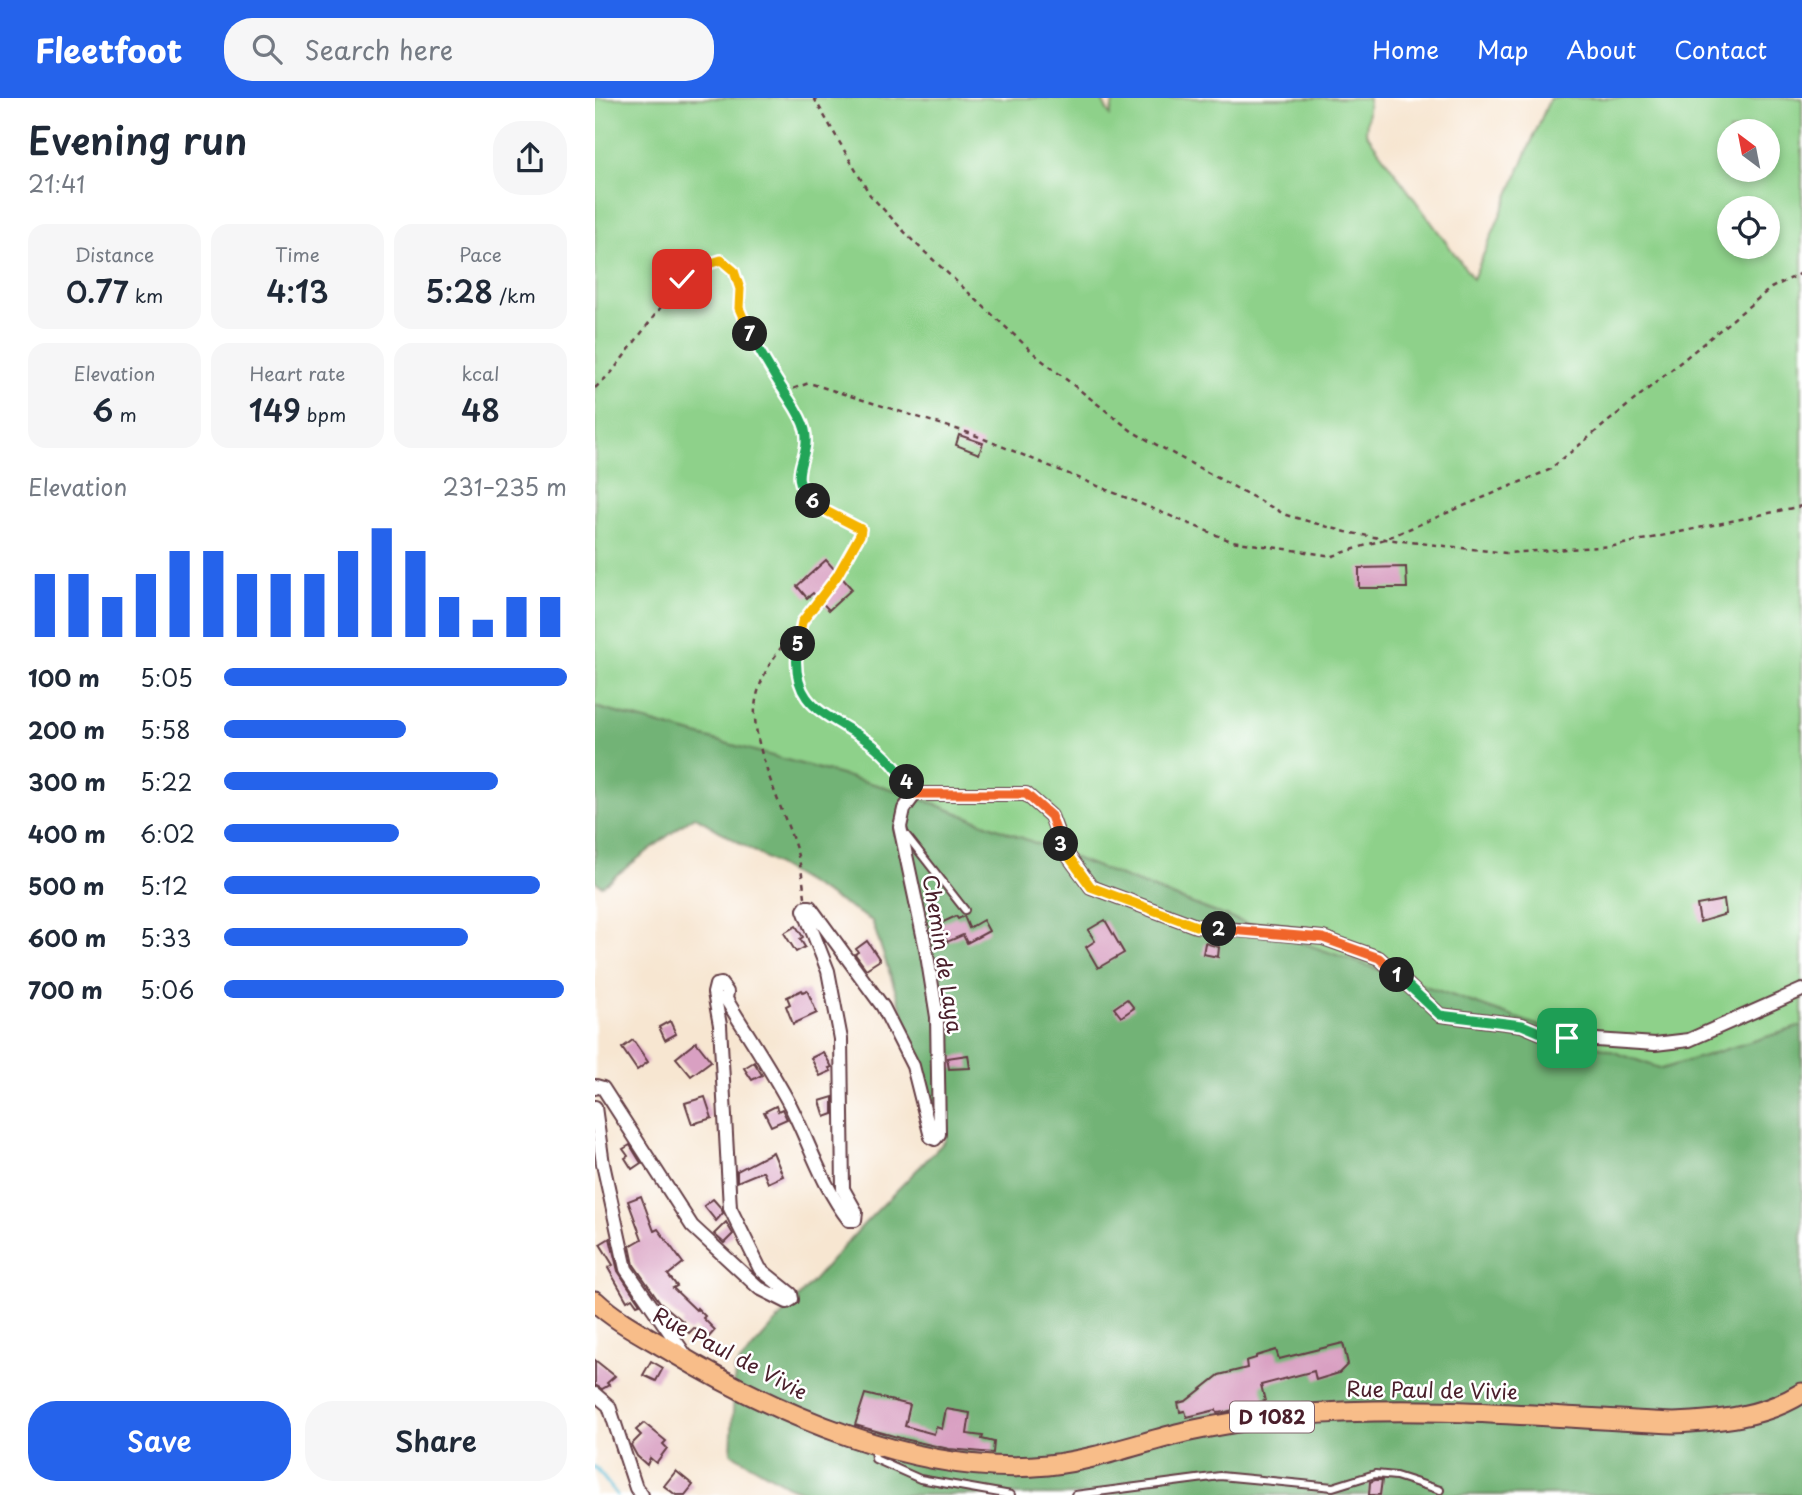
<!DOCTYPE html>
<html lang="en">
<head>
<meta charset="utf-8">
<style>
	body { margin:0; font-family:"Playpen Sans",sans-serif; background:#f6f6f7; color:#1f2937; height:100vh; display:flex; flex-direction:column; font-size:26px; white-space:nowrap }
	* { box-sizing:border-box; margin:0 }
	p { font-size:23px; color:#747a83 }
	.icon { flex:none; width:38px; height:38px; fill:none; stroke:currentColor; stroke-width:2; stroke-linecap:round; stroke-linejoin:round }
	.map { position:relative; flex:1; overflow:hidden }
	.details { display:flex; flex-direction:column; background:#fff; width:595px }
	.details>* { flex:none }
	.needle { width:46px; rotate:328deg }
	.fabs { position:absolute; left:1122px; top:21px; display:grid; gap:14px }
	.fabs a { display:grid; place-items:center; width:63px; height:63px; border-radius:50%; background:#fff; box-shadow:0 4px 10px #0003; font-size:35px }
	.pin { position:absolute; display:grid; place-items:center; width:60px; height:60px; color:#fff; margin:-30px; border-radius:14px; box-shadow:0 4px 10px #0006 }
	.km { position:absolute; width:35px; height:35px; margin:-18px; border-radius:50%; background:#222; color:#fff; font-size:19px; line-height:35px; text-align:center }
	.round { display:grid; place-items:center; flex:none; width:74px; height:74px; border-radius:28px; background:#f6f6f7 }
	.overview { display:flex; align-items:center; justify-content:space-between; height:119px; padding:0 28px }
	h1 { font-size:38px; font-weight:600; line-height:52px }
	.stats { display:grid; grid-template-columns:repeat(3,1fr); gap:10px; height:119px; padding:7px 28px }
	.stats div { display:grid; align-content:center; border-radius:18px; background:#f6f6f7; text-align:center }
	.stats b { font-size:30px; font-weight:600 }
	.stats small { font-size:19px; font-weight:400 }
	.stats p { font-size:19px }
	.chart { height:196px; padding:14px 28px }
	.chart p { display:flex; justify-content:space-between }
	.chart svg { width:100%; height:126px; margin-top:7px; stroke:#2563eb; stroke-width:6 }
	.cta { display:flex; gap:14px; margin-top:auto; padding:14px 28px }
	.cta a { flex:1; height:80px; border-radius:28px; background:#2563eb; color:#fff; font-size:28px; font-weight:600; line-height:80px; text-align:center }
	.cta a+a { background:#f6f6f7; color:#1f2937 }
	ul { padding:0 28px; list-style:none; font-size:23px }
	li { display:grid; grid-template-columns:112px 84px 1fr; align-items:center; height:52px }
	li i { height:18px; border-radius:9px; background:#2563eb }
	header { display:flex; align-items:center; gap:42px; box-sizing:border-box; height:98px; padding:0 35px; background:#2563eb; color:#fff }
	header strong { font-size:33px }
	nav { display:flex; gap:38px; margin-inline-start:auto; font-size:24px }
	.search { width:490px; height:63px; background:#f6f6f7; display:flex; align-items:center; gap:18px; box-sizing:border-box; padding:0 24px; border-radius:28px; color:#747a83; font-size:26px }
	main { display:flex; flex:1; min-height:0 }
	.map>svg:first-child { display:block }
	.green { fill:#8ed18a; stroke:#6c785a; stroke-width:2; fill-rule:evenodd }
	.forest { fill:#72b376; stroke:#5e6950; stroke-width:2 }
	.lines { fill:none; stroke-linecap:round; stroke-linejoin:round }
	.stream { stroke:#54b9d2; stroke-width:3.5 }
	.building { fill:#d9a0c2 }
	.service-casing { stroke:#643d44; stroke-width:10 }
	.minor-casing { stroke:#643d44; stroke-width:16 }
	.primary-casing { stroke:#643d44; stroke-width:23 }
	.path { stroke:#643d44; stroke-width:2.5; stroke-dasharray:5 5; stroke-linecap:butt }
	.service { stroke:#fff; stroke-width:6 }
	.minor { stroke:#fff; stroke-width:12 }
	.primary { stroke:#f8bd89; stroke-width:19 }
	.split-1-casing { stroke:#fff; stroke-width:14 }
	.split-2-casing { stroke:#fff; stroke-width:14 }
	.split-3-casing { stroke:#fff; stroke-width:14 }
	.split-4-casing { stroke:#fff; stroke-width:14 }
	.split-5-casing { stroke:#fff; stroke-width:14 }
	.split-6-casing { stroke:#fff; stroke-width:14 }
	.split-7-casing { stroke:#fff; stroke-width:14 }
	.split-8-casing { stroke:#fff; stroke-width:14 }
	.split-1 { stroke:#22a559; stroke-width:9 }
	.split-2 { stroke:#f0652b; stroke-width:9 }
	.split-3 { stroke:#f5b400; stroke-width:9 }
	.split-4 { stroke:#f0652b; stroke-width:9 }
	.split-5 { stroke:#22a559; stroke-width:9 }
	.split-6 { stroke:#f5b400; stroke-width:9 }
	.split-7 { stroke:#22a559; stroke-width:9 }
	.split-8 { stroke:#f5b400; stroke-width:9 }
	.labels { text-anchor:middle; stroke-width:5; stroke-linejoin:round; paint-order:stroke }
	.shield { fill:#fff; stroke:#80626b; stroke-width:2 }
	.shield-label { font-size:19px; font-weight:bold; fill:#4a1f2b }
	.street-label { font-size:21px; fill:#4a1f2b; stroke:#fff }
</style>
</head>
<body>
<header>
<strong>Fleetfoot</strong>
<div class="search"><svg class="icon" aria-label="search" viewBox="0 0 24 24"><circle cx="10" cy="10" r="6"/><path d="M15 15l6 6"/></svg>Search here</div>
<nav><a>Home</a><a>Map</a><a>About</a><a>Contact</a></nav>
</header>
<main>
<section class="details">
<div class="overview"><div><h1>Evening run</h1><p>21:41</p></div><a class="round"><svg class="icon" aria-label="share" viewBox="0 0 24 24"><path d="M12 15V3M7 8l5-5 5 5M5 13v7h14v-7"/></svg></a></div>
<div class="stats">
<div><p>Distance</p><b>0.77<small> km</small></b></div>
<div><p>Time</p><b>4:13</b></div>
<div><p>Pace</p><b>5:28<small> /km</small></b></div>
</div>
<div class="stats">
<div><p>Elevation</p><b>6<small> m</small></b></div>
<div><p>Heart rate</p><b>149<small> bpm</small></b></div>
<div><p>kcal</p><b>48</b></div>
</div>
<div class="chart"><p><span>Elevation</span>231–235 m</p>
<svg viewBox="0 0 160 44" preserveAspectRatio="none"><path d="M5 44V22M15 44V22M25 44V30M35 44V22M45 44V14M55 44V14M65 44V22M75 44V22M85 44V22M95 44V14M105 44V6M115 44V14M125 44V30M135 44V38M145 44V30M155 44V30"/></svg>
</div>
<ul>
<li><b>100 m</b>5:05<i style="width:100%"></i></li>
<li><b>200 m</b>5:58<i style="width:53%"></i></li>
<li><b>300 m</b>5:22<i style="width:80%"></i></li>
<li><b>400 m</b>6:02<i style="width:51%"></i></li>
<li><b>500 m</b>5:12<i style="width:92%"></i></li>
<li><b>600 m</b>5:33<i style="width:71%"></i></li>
<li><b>700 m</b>5:06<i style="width:99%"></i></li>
</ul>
<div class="cta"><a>Save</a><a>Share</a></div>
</section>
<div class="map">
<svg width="1207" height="1397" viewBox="0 0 1207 1397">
	<rect width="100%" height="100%" fill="#fff"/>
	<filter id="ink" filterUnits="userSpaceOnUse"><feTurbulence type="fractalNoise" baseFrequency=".0143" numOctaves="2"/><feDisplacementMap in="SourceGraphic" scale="14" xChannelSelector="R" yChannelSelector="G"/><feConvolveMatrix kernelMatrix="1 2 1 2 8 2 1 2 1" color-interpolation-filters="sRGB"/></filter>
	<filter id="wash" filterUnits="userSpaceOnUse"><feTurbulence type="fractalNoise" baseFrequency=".00686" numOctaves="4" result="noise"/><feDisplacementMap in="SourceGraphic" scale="28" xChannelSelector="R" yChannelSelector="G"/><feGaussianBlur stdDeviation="1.57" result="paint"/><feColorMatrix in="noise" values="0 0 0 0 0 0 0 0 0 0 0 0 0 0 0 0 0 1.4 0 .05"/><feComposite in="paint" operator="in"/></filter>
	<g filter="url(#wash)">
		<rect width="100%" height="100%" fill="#f7e6d1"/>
		<path class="green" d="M0,0H506L515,18L519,0H774L771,35L878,181L955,0H1207V928L1067,971L616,813L311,695L0,609ZM1134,33H1172V72H1134ZM1134,110H1172V149H1134Z"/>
		<polygon class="forest" points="0,609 311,695 616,813 1067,971 1207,928 1207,1397 218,1397 193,1388 136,1355 140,1270 269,1126 351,1042 277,823 99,718 7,788 0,783"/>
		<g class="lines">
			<polyline class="stream" points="0,1369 22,1397"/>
		</g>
		<g id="blocks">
			<g class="building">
				<polygon points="364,337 388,345 384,356 361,347"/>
				<polygon points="231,462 257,491 234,512 218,495 212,500 202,488"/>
				<polygon points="811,469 812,490 764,490 764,470"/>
				<polygon points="1129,802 1131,816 1105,824 1102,807"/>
				<polygon points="361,818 363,821 369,818 374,830 388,822 394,833 372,845 368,837 352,844 344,826"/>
				<polygon points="510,822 529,855 503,870 491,849 500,843 493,832"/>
				<polygon points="201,828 208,839 205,841 210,849 201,854 189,835"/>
				<polygon points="272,843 285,862 271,871 260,856 263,854 261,851"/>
				<polygon points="610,845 624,849 623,859 608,856"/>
				<polygon points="207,892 208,894 212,892 222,915 198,926 191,908 195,906 192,899"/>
				<polygon points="532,901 539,910 526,919 519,910"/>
				<polygon points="75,923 81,936 70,942 64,929"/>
				<polygon points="38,942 53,964 42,972 27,950"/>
				<polygon points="101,944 116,963 96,978 81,960"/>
				<polygon points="228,954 237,969 234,970 236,973 225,978 216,960"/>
				<polygon points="373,957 375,970 354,971 352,960"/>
				<polygon points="159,964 167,977 157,982 149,970"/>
				<polygon points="110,999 117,1020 97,1026 90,1005"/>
				<polygon points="238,999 238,1016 230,1019 225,1003"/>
				<polygon points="181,1008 183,1013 187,1011 192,1021 176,1028 169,1014"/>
				<polygon points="35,1047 46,1065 37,1071 30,1060 33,1058 28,1051"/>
				<polygon points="178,1054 188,1078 173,1085 168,1073 142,1084 142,1073"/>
				<polygon points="46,1098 59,1133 63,1131 88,1165 73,1177 82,1188 78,1190 101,1212 102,1210 110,1218 108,1220 120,1232 112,1241 99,1230 94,1235 86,1227 89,1224 65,1204 39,1167 35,1148 47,1141 33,1103"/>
				<polygon points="118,1101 126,1110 128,1115 121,1123 109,1108"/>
				<polygon points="131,1124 138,1136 129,1145 119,1136"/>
				<polygon points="15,1140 23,1173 45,1206 42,1207 37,1200 32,1203 13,1170 18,1167 5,1146"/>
				<polygon points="748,1245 753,1266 744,1275 721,1282 719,1273 666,1287 670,1303 631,1314 622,1315 621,1312 592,1319 590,1313 585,1314 583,1305 591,1303 624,1277 652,1270 651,1263 661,1260 661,1258 681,1252 684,1261"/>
				<polygon points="0,1262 20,1278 12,1285 14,1287 7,1291 0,1287"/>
				<polygon points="56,1263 68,1270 61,1283 48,1277"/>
				<polygon points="270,1296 315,1307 310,1328 339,1336 341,1329 347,1331 351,1311 375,1315 372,1336 388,1338 387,1341 399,1344 398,1355 354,1351 309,1341 260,1327"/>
				<polygon points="49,1325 71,1343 68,1346 72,1350 61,1365 55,1360 52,1367 42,1358 36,1347 46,1337 41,1332"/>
				<polygon points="81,1373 98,1387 90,1397 81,1397 69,1388"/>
				<polygon points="780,1382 787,1382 785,1397 774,1397 775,1384"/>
			</g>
		</g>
	</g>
	<g filter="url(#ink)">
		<use href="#blocks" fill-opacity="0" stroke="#643d44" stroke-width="2"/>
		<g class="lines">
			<g class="service-casing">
				<g id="service">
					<polyline points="308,733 370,812"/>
					<polyline points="279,1350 280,1361 325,1381 416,1397"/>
					<polyline points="480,1397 625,1378 738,1389 780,1376 801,1378 845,1392"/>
				</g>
			</g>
			<g class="minor-casing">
				<g id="minor">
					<path d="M0,990L1,988L8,990L97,1128L164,1190L192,1204L197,1201L196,1196L165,1171L135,1110L125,927L119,895L121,887L126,886L132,894L131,901C152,936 176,971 195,1007C215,1046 227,1088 254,1122H260L261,1114L248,1091L246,941L233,873L209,812L211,809H215L288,909L318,968L336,1039L340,1041L344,1036L342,919L331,851L305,729L309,711L320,696H431L456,718L469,752L496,789L601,828L728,840L784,860L845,917L927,927L951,937L972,940L1060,946L1094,942L1207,892"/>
					<polyline points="0,1009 8,1066 31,1171 91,1258"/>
					<polyline points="0,1296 14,1308 41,1390 47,1397"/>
				</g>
			</g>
			<g class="primary-casing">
				<path id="primary" d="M0,1203C20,1222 47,1236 71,1250C178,1315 324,1380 453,1367C500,1362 545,1345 590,1334C627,1326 664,1320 701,1317C827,1306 953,1319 1079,1325C1123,1323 1169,1319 1207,1295"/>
			</g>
			<g class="path">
				<polyline points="219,0 275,97 318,143 444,260 538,334 691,417 751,434 790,441 911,455 1019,448 1207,408"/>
				<path d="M0,290L17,274L87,181L104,169L126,162C156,188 136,199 151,229C162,251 175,273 189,293C197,306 205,316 209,331C215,353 196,371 208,393C220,413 247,418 266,431L265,437L242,478L207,524"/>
				<polyline points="189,294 214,285 377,336 636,443 738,458 790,441 954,372 1176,190 1207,175"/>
				<path d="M210,799C208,782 206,767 201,751C189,712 153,642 161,602C167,571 187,547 207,524C205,536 201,549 201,561C201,613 243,621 276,646C291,657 302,670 313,685"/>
			</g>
			<use href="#service" class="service"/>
			<use href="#minor" class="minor"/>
			<use href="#primary" class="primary"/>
		</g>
	</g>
	<g class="lines" filter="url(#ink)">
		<g class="split-1-casing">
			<polyline id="split-1" points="802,877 845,917 927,927 951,937 972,940"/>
		</g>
		<g class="split-2-casing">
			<polyline id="split-2" points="624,831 728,840 784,860 802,877"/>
		</g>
		<g class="split-3-casing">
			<polyline id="split-3" points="466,746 469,752 496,789 601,828 624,831"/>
		</g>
		<g class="split-4-casing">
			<polyline id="split-4" points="312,684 320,696 431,696 456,718 466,746"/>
		</g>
		<g class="split-5-casing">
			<path id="split-5" d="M203,546C193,610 233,615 274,644C289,655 301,669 312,684"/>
		</g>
		<g class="split-6-casing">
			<polyline id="split-6" points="203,546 207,524 242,478 265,437 266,431 233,414 218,403"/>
		</g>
		<g class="split-7-casing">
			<path id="split-7" d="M155,236C166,255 177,275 189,293C197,306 206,317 210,332C217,361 188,376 218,403"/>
		</g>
		<g class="split-8-casing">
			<polyline id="split-8" points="87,181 104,169 126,162 139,173 145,191 144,210 155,236"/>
		</g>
		<use href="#split-1" class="split-1"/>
		<use href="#split-2" class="split-2"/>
		<use href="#split-3" class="split-3"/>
		<use href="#split-4" class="split-4"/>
		<use href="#split-5" class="split-5"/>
		<use href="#split-6" class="split-6"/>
		<use href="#split-7" class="split-7"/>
		<use href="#split-8" class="split-8"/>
	</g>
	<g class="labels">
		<rect class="shield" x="635" y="1303.5" width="84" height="31" rx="5"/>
		<g class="shield-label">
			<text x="677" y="1326">D 1082</text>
		</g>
		<g class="street-label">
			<text transform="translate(347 856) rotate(81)" y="7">Chemin de Laya</text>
			<text transform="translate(135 1256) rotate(28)" y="7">Rue Paul de Vivie</text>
			<text transform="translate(837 1293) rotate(1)" y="7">Rue Paul de Vivie</text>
		</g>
	</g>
</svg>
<div class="fabs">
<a><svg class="needle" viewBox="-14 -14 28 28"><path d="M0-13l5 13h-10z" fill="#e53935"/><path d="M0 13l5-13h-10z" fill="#747a83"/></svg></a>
<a><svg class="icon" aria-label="locate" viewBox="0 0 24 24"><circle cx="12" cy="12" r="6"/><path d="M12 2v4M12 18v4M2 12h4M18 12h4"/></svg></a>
</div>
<div class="pin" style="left:972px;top:940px;background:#1e9e55"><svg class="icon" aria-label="arrive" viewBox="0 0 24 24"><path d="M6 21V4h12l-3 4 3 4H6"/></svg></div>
<div class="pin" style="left:87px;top:181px;background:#d93025"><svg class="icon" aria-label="check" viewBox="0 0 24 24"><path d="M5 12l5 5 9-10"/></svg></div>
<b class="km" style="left:802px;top:877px">1</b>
<b class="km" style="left:624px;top:831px">2</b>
<b class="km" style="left:466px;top:746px">3</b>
<b class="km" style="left:312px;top:684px">4</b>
<b class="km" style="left:203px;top:546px">5</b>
<b class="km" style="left:218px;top:403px">6</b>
<b class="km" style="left:155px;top:236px">7</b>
</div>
</main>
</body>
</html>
